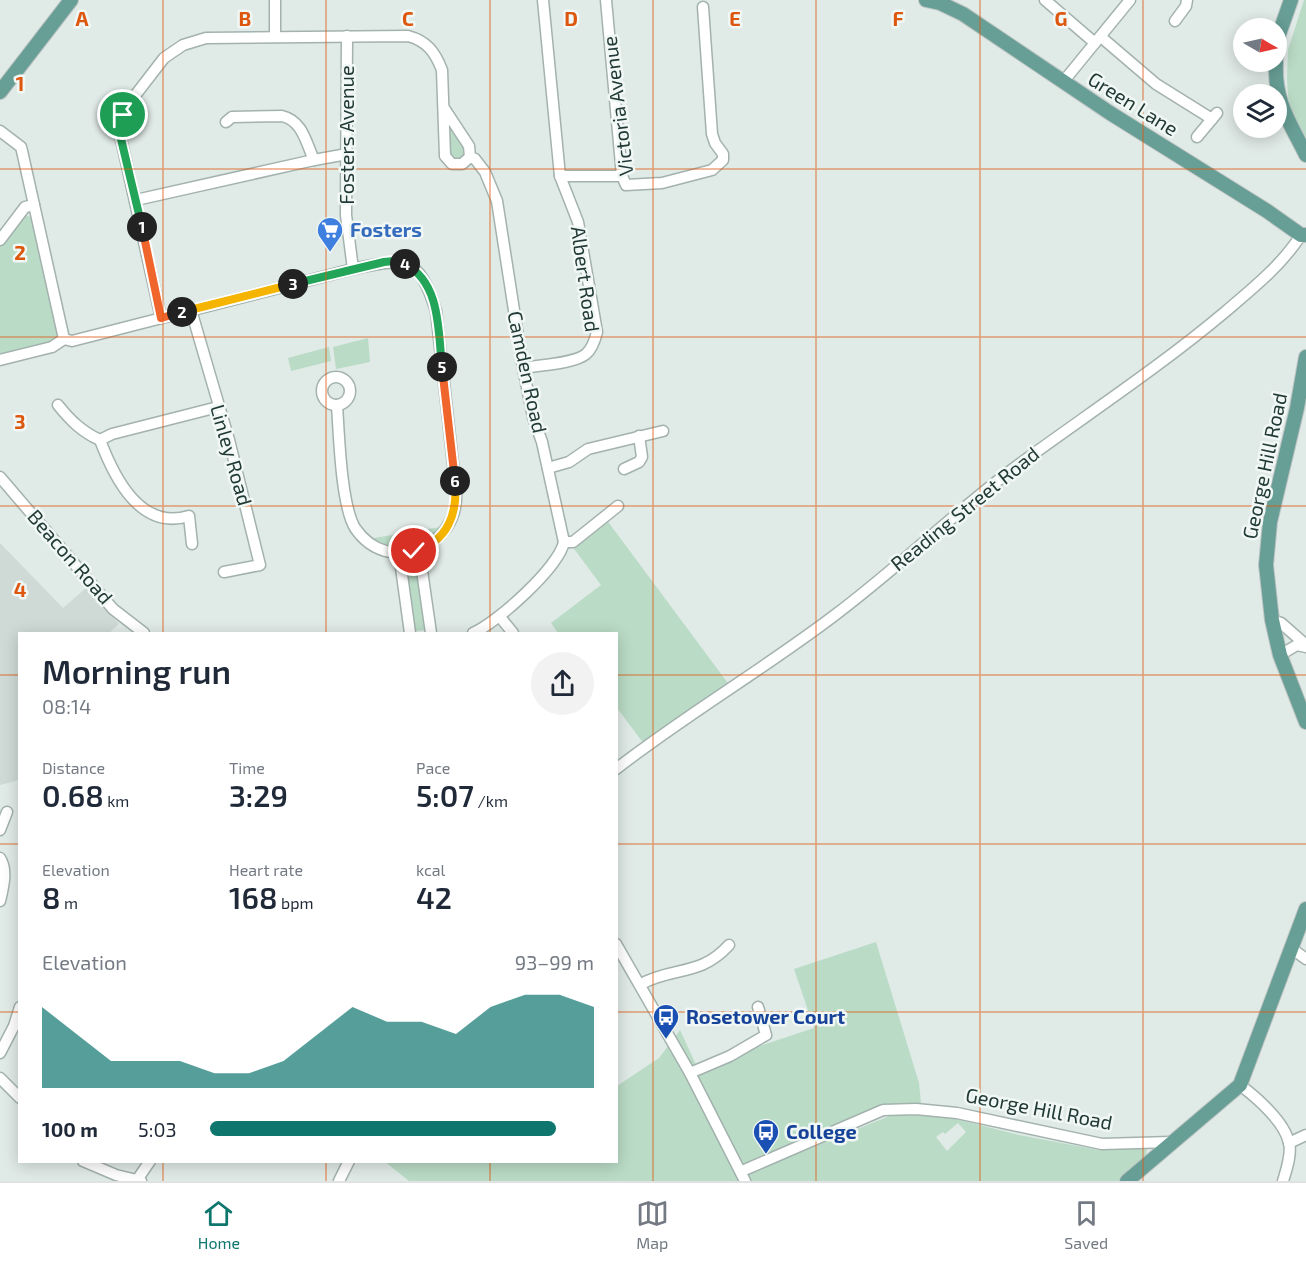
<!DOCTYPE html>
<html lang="en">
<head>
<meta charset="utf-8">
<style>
	body { margin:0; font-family:"Exo 2",sans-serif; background:#f2f2f3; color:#1f2937; height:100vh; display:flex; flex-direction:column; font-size:22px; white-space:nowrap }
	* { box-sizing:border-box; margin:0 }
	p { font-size:20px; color:#747a83 }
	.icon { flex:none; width:33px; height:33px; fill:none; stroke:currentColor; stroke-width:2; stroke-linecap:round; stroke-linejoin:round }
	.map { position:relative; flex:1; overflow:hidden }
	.sheet { position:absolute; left:18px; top:632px; width:600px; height:531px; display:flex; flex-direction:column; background:#fff; border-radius:0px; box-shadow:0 3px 15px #0003 }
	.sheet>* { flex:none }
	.needle { width:39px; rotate:99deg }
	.buttons { position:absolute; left:1233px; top:18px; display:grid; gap:12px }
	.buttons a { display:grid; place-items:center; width:54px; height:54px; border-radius:50%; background:#fff; box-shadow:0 3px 15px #0003; font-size:30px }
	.pin { position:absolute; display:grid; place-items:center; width:51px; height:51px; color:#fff; margin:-26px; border:3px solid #fff; border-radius:50%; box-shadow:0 2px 6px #0007 }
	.km { position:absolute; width:30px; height:30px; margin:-15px; border-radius:50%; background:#222; color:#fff; font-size:16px; line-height:30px; text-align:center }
	.round { display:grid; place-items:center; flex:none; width:63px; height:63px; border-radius:32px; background:#f2f2f3 }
	.summary { display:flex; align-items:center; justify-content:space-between; height:102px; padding:0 24px }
	h1 { font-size:33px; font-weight:600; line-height:45px }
	.figures { display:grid; grid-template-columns:repeat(3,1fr); gap:9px; height:102px; padding:6px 24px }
	.figures div { display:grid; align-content:center }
	.figures b { font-size:30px; font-weight:600 }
	.figures small { font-size:16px; font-weight:400 }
	.figures p { font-size:16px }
	.chart { height:168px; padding:12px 24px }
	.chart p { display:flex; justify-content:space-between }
	.chart svg { width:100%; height:108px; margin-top:6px; fill:#0f766e; opacity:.7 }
	ul { padding:0 24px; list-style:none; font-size:20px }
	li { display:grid; grid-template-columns:96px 72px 1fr; align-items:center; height:45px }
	li i { height:15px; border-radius:8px; background:#0f766e }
	.dock { display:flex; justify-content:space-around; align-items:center; height:84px; border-top:2px solid #e0e1e3; background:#fff; font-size:16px; color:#747a83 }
	.dock a { display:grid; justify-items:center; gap:3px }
	.dock .current { color:#0f766e }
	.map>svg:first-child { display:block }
	.built { fill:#cfdad6 }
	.green { fill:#badbc6; fill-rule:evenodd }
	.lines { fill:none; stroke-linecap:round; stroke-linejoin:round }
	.minor-casing { stroke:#a3b2ae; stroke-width:13 }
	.major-casing { stroke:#bdc4c3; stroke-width:16 }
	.minor { stroke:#fff; stroke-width:10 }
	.major { stroke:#679e95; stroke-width:14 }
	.split-1-casing { stroke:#fff; stroke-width:12 }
	.split-2-casing { stroke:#fff; stroke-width:12 }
	.split-3-casing { stroke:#fff; stroke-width:12 }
	.split-4-casing { stroke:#fff; stroke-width:12 }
	.split-5-casing { stroke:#fff; stroke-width:12 }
	.split-6-casing { stroke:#fff; stroke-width:12 }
	.split-7-casing { stroke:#fff; stroke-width:12 }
	.split-1 { stroke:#22a559; stroke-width:8 }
	.split-2 { stroke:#f0652b; stroke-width:8 }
	.split-3 { stroke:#f5b400; stroke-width:8 }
	.split-4 { stroke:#22a559; stroke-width:8 }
	.split-5 { stroke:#22a559; stroke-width:8 }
	.split-6 { stroke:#f0652b; stroke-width:8 }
	.split-7 { stroke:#f5b400; stroke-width:8 }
	.grid { fill:none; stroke:#de570e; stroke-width:1.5; stroke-opacity:0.55 }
	.labels { text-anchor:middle; stroke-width:5; stroke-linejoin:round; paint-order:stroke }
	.street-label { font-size:20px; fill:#223a36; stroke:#f0f7f4 }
	.shop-label { font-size:20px; font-weight:bold; fill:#366cbe; stroke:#f0f7f4; text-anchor:start }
	.transit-label { font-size:20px; font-weight:bold; fill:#164399; stroke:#f0f7f4; text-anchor:start }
	.grid-label { font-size:20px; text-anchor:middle; font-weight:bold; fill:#de570e; stroke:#f0f7f4; stroke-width:5; stroke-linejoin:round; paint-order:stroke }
</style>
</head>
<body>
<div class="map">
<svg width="1306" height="1181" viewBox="0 0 1306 1181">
	<rect width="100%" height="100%" fill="#e0eae7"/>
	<polygon class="built" points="0,543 63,608 86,588 119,624 109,633 20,633 19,780 0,785"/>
	<g class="green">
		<polygon points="1304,0 1306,0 1306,137 1289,110 1287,79 1288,50"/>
		<polygon points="448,123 467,149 463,160 449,158"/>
		<polygon points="25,215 34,218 60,338 58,341 0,358 0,245"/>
		<polygon points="368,338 370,362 336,369 333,347"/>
		<polygon points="329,347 331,361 291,371 288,358"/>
		<polygon points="606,519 730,686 644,744 617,708 616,633 558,633 551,623 601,585 572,546"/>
		<path d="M440,527C425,546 395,555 374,538Z"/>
		<polygon points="412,555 416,558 427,630 415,631 404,561 406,557"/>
		<path d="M876,942L919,1083L921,1103L879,1108L786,1148L791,1156L892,1115L944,1116L1019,1135L1099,1150L1147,1148L1146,1155L1122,1181H409L384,1161H616L617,1086L659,1058L680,1030L697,1067L814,1028L794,969ZM958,1123L966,1132L947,1151L936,1137L943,1132L945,1134Z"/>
	</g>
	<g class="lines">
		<g class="minor-casing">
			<g id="minor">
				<polyline points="275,0 275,37"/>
				<polyline points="543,0 560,176 622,176"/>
				<polyline points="606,0 622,176 626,185 662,183 712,170 723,160 723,154 715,143 712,134 703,7"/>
				<polyline points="1045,0 1095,43"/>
				<polyline points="1175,21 1186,6 1187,0"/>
				<polyline points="347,36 346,215 353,269"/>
				<polyline points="1101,37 1156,84 1212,119"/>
				<polyline points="1063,82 1130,0"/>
				<path d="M226,122L232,117L282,116C303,121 306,143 314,160"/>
				<polyline points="0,131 21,147 22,151 64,339"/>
				<polyline points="1197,137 1217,113"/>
				<path d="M470,157L475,159L485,172L497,201L523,368L533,417L542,442L564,542C559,567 498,622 473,633"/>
				<polyline points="136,200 314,160 347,154"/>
				<polyline points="0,240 25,207 34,205"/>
				<polyline points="191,310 229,440 260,565 224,572"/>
				<path d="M161,318L121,139L120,128L127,106L164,58L183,45L206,38L408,36C427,41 435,52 442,70L445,156L452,164H462L470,157L469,146L444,108"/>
				<path d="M64,339L72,341L353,269C405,258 419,255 436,311L456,491C460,548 388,577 355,528C341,505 339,434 337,405"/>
				<polyline points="0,360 52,347 64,339"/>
				<path d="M523,368C538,365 574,364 586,354C592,349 595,340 597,332L578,222L560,176"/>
				<circle cx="336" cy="391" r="14"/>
				<path d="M58,405C70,420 82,432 100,440C114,477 140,531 189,516L192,544"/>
				<polyline points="100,440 112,434 218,407"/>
				<polyline points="548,468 569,462 588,449 663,431"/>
				<polyline points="624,469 639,462 642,457 639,436"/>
				<polyline points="0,477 113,609 144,633"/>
				<polyline points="564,542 573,542 618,506"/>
				<polyline points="419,550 431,633"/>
				<polyline points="399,553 410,633"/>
				<polyline points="500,617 513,633"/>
				<polyline points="1272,620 1281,623 1306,645"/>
				<polyline points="1280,655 1297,645 1306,647"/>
				<path d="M616,769C687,714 764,669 835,615C903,564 963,504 1032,455C1097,408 1163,364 1225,312C1252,289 1282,265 1301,235"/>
				<polyline points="0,830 7,812"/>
				<path d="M0,858C8,870 3,888 0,901"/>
				<polyline points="616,944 690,1073 745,1181"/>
				<polyline points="1291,948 1306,959"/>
				<path d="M641,984C674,966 700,977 729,945"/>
				<polyline points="0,1053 14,1026 20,1007"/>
				<polyline points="690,1073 730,1056 766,1035 758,1007"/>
				<polyline points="0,1078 20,1098"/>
				<path d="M1240,1085C1256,1097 1285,1122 1289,1143C1292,1154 1286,1171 1283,1181"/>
				<polyline points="1289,1143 1306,1135"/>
				<polyline points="83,1161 116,1175 141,1181"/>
				<polyline points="742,1171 883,1110 916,1109 957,1113 1102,1144 1171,1142"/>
				<polyline points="137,1180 150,1161"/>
				<polyline points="339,1181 349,1161"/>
			</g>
		</g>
		<g class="major-casing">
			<g id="major">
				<polyline points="926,0 940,3 963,14 1110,113 1267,211 1301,235 1306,235"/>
				<polyline points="1276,59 1278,37 1291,0"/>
				<path d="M1276,62C1274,101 1289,121 1306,155"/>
				<polyline points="0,92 71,0"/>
				<polyline points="1306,357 1297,408 1270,522 1266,565 1272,620 1280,655 1306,722"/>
				<polyline points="1127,1181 1240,1085 1306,909"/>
			</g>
		</g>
		<use href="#minor" class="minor"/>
		<use href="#major" class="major"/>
	</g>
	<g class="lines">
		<g class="split-1-casing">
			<polyline id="split-1" points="123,115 120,128 121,139 142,227"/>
		</g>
		<g class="split-2-casing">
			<polyline id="split-2" points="142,227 161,318 182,312"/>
		</g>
		<g class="split-3-casing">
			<polyline id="split-3" points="182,312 293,284"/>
		</g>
		<g class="split-4-casing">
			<polyline id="split-4" points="293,284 384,262 394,261 405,264"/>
		</g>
		<g class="split-5-casing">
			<path id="split-5" d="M405,264C441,283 438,331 442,367"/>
		</g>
		<g class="split-6-casing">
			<polyline id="split-6" points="442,367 455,481"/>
		</g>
		<g class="split-7-casing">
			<path id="split-7" d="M414,551C448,542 458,513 455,481"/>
		</g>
		<use href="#split-1" class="split-1"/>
		<use href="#split-2" class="split-2"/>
		<use href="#split-3" class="split-3"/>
		<use href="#split-4" class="split-4"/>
		<use href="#split-5" class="split-5"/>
		<use href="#split-6" class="split-6"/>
		<use href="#split-7" class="split-7"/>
	</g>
	<path class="grid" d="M163,0V633M326,0V633M490,0V633M653,0V1181M816,0V1181M980,0V1181M1143,0V1181M0,169H1306M0,337H1306M0,506H1306M0,675H20M616,675H1306M0,844H20M616,844H1306M0,1012H20M616,1012H1306M163,1161V1181M326,1161V1181M490,1161V1181"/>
	<defs>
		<g id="supermarket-pin" transform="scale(1.35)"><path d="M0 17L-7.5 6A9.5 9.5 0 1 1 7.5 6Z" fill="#3f7fe0" stroke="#f0f7f4"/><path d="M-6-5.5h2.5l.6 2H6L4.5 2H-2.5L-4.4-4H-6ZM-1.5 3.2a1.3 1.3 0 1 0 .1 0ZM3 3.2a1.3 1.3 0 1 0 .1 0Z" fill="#fff"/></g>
		<g id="bus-pin" transform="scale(1.35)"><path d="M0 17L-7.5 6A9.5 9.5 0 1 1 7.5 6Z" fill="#1a4fb4" stroke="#f0f7f4"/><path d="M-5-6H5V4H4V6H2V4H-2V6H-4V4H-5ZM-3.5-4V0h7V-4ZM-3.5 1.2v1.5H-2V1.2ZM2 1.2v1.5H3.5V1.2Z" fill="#fff"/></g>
	</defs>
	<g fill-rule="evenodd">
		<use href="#supermarket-pin" x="330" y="230"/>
		<use href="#bus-pin" x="666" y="1017"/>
		<use href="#bus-pin" x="766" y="1132"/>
	</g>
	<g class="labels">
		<g class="street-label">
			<text transform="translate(1133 104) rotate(32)" y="7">Green Lane</text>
			<text transform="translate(618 106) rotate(-97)" y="7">Victoria Avenue</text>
			<text transform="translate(347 135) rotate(-90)" y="7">Fosters Avenue</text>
			<text transform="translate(585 279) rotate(82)" y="7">Albert Road</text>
			<text transform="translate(527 372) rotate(78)" y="7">Camden Road</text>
			<text transform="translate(231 455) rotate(74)" y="7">Linley Road</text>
			<text transform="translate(1265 466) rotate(-78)" y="7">George Hill Road</text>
			<text transform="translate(965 509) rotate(-39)" y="7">Reading Street Road</text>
			<text transform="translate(70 557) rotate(49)" y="7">Beacon Road</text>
			<text transform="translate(1039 1109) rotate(11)" y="7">George Hill Road</text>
		</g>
		<g class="shop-label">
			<text x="350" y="237">Fosters</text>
		</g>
		<g class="transit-label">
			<text x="686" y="1024">Rosetower Court</text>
			<text x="786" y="1139">College</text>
		</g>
	</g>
	<g class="grid-label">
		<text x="82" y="26">A</text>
		<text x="245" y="26">B</text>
		<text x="408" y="26">C</text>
		<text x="571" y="26">D</text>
		<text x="735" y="26">E</text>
		<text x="898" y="26">F</text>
		<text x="1061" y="26">G</text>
		<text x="20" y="91">1</text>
		<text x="20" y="260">2</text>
		<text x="20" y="429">3</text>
		<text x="20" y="597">4</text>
	</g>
</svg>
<div class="buttons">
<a><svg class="needle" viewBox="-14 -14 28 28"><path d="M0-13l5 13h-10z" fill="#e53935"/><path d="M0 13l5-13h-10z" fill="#747a83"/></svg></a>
<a><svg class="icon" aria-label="layers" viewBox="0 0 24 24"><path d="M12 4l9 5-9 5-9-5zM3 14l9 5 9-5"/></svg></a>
</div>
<div class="pin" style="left:123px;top:115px;background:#1e9e55"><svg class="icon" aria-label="arrive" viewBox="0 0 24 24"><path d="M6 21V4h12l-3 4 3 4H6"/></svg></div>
<div class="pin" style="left:414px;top:551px;background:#d93025"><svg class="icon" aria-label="check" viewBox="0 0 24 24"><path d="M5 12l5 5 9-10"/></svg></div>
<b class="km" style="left:142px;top:227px">1</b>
<b class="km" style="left:182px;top:312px">2</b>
<b class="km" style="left:293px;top:284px">3</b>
<b class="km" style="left:405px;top:264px">4</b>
<b class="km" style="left:442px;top:367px">5</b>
<b class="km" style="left:455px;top:481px">6</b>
<section class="sheet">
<div class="summary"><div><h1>Morning run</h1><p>08:14</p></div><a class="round"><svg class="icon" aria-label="share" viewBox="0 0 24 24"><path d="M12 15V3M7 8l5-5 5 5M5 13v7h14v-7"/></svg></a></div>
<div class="figures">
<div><p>Distance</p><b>0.68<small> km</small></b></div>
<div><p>Time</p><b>3:29</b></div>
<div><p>Pace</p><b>5:07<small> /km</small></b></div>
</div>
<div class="figures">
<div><p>Elevation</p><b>8<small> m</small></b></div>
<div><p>Heart rate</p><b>168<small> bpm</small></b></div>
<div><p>kcal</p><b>42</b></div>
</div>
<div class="chart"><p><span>Elevation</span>93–99 m</p>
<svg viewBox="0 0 160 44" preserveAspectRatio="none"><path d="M0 44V11L10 22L20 33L30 33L40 33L50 38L60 38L70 33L80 22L90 11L100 17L110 17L120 22L130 11L140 6L150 6L160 11V44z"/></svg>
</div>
<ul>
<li><b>100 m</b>5:03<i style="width:90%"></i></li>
</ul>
</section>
</div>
<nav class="dock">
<a class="current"><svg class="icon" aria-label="home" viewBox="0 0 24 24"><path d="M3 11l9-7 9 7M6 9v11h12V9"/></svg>Home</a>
<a><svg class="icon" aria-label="map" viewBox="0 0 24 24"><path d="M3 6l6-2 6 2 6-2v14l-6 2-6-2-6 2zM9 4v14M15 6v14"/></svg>Map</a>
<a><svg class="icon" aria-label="saved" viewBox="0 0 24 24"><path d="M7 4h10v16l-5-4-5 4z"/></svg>Saved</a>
</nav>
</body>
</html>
